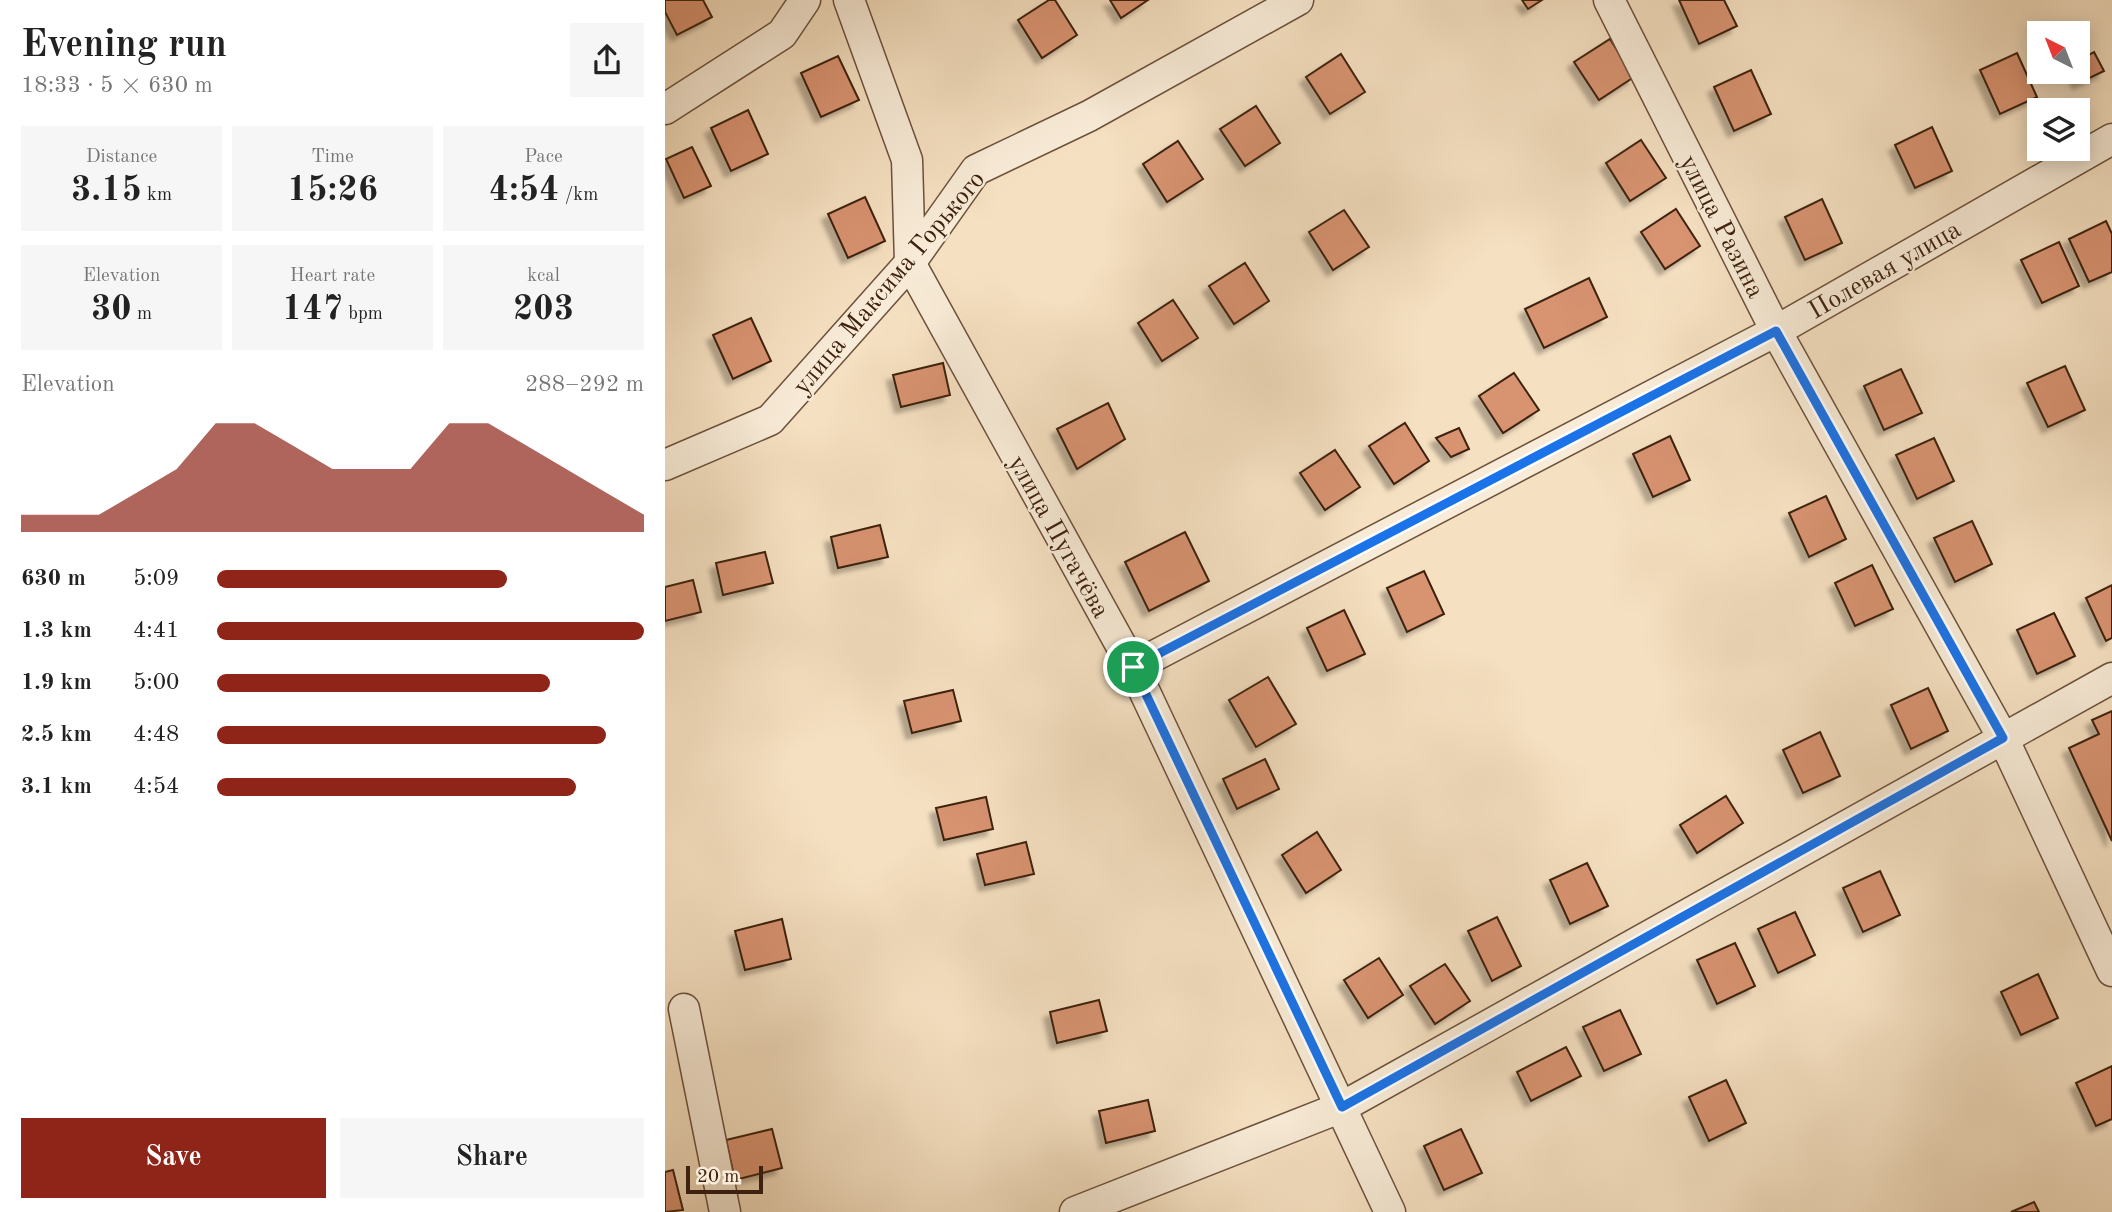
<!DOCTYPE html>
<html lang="en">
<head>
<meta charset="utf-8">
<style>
	body { margin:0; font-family:"Old Standard TT",serif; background:#f6f6f6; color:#222; height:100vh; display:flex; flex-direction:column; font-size:26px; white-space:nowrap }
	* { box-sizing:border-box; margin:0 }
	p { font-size:23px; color:#767676 }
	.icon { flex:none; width:38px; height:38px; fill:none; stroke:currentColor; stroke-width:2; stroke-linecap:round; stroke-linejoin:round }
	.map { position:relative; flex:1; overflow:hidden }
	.details { display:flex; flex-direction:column; background:#fff; width:665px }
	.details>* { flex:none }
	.needle { width:46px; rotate:318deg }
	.buttons { position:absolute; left:1362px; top:21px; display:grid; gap:14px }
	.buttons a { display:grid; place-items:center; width:63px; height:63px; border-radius:0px; background:#fff; box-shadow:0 4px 18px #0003; font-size:35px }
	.scale { position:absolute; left:21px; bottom:18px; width:77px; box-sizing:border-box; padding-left:7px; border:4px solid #3e210e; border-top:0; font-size:19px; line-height:24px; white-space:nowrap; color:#3e210e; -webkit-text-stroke:5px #f8ebd7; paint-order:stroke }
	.pin { position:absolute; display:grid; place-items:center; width:60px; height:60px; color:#fff; margin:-30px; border:4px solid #fff; border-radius:50%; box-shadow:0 2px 7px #0007 }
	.round { display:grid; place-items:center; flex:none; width:74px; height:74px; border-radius:0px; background:#f6f6f6 }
	.headline { display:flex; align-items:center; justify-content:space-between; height:119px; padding:0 21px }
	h1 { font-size:38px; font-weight:700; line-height:52px }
	.figures { display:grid; grid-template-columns:repeat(3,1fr); gap:10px; height:119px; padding:7px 21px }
	.figures div { display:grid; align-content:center; border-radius:0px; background:#f6f6f6; text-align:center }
	.figures b { font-size:35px; font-weight:700 }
	.figures small { font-size:19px; font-weight:400 }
	.figures p { font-size:19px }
	.chart { height:196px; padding:14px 21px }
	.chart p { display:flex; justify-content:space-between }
	.chart svg { width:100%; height:126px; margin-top:7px; fill:#8f2418; opacity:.7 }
	.cta { display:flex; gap:14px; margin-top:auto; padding:14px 21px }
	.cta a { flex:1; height:80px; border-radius:0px; background:#8f2418; color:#fff; font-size:28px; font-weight:700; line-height:80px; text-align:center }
	.cta a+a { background:#f6f6f6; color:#222 }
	ul { padding:0 21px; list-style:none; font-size:23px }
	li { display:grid; grid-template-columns:112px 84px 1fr; align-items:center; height:52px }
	li i { height:18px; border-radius:9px; background:#8f2418 }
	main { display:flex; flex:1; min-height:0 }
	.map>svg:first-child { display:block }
	.building { fill:#d89371; stroke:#3e210e; stroke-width:2; filter:url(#shadow) }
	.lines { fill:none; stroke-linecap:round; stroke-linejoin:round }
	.street-casing { stroke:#6c513b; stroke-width:33 }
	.street { stroke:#f8ebd7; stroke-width:30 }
	.route-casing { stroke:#fff; stroke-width:14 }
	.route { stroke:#1a73e8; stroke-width:9 }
	.labels { text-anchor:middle; stroke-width:5; stroke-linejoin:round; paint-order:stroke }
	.street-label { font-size:26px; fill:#3e210e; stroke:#f8ebd7 }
</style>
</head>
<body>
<main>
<section class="details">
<div class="headline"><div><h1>Evening run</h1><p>18:33 · 5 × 630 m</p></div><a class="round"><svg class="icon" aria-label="share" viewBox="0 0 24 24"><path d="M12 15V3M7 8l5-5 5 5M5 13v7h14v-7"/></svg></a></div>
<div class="figures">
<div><p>Distance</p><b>3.15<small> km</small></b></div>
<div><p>Time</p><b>15:26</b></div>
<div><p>Pace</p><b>4:54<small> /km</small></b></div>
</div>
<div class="figures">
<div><p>Elevation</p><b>30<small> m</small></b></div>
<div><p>Heart rate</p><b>147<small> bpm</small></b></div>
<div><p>kcal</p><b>203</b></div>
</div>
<div class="chart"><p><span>Elevation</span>288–292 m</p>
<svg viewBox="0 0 160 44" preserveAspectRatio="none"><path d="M0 44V38L10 38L20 38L30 30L40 22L50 6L60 6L70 14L80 22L90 22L100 22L110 6L120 6L130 14L140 22L150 30L160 38V44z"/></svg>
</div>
<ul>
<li><b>630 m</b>5:09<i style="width:68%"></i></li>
<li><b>1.3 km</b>4:41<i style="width:100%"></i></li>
<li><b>1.9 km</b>5:00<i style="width:78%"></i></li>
<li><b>2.5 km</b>4:48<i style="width:91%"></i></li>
<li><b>3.1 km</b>4:54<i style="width:84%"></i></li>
</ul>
<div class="cta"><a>Save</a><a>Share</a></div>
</section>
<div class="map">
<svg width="1447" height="1212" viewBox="0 0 1447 1212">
	<defs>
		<filter id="shadow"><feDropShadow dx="-6" dy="6" stdDeviation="2" flood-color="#0004"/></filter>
	</defs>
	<rect width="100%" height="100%" fill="#f5e0c1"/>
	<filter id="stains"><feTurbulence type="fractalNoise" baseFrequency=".00286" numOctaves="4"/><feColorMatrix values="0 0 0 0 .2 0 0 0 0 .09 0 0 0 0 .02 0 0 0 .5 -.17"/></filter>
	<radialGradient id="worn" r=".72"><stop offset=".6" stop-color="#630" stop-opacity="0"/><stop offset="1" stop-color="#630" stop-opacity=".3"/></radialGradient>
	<g class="building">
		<polygon points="0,0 38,0 47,17 12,35 0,12"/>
		<polygon points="384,0 390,0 412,35 377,58 353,20"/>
		<polygon points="445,0 483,0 456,18"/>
		<polygon points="857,0 877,0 863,9"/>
		<polygon points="1014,0 1059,0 1072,26 1034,44"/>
		<polygon points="945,39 969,77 934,100 909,62"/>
		<polygon points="1429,52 1439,71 1414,83 1408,72 1412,72 1412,61"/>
		<polygon points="1352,53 1372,97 1335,114 1315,70"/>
		<polygon points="676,54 700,92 665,114 641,77"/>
		<polygon points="173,56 194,100 156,117 136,73"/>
		<polygon points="1086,70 1106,114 1069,131 1049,87"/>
		<polygon points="591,106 615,143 580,166 555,129"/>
		<polygon points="83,110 103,154 66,171 46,128"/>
		<polygon points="1267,127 1287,171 1250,188 1230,145"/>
		<polygon points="976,140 1001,178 965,201 941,163"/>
		<polygon points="513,141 538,179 502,202 478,164"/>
		<polygon points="27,147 46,186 19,198 1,159"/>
		<polygon points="200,197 220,241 183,258 163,214"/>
		<polygon points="1157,199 1177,243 1140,260 1120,217"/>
		<polygon points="1011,209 1035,246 1000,269 976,232"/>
		<polygon points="679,210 704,247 668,270 644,232"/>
		<polygon points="1441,221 1447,234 1447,272 1424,282 1404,239"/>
		<polygon points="1394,242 1414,286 1377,303 1356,260"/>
		<polygon points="580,263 604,301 569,324 544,286"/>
		<polygon points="924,278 942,317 879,348 860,309"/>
		<polygon points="508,300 533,338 497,361 473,323"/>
		<polygon points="86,318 106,361 68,379 48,335"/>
		<polygon points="278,363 285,395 236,407 228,375"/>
		<polygon points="1400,366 1420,410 1383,427 1362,383"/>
		<polygon points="1236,369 1257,413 1219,430 1199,386"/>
		<polygon points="849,373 874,410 838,433 814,396"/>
		<polygon points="443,403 460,439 412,469 392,429"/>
		<polygon points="740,423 764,461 729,484 704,446"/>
		<polygon points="794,428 804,449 786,457 771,438"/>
		<polygon points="1005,436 1025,480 988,497 968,454"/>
		<polygon points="1269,438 1289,481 1252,499 1231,455"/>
		<polygon points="670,450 695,487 660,510 635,473"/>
		<polygon points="1161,496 1181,539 1144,557 1124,513"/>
		<polygon points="1307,521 1327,564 1290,582 1269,538"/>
		<polygon points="215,525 223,557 173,568 166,537"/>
		<polygon points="520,532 544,581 484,611 460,562"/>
		<polygon points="100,552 108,583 58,595 51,563"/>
		<polygon points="1207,565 1228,609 1190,626 1170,583"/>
		<polygon points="759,571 779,614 742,632 722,588"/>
		<polygon points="28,580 36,612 0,621 0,587"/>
		<polygon points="1447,585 1447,638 1441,641 1421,598"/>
		<polygon points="679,610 700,654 662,671 642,628"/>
		<polygon points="1389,613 1410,656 1372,674 1352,630"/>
		<polygon points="603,677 631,724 591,747 564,700"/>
		<polygon points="1263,688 1283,731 1246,749 1226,705"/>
		<polygon points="288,690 296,721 247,733 239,701"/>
		<polygon points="1447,711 1447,841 1404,748 1434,734 1427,720"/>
		<polygon points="1155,732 1175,776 1138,793 1118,750"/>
		<polygon points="600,759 614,789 572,809 558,779"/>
		<polygon points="1061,796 1078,823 1032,853 1015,825"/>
		<polygon points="321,797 328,829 279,840 271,808"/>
		<polygon points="652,832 676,870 641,893 617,855"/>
		<polygon points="361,842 369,874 320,885 312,854"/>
		<polygon points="922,863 943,906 905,924 885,880"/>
		<polygon points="1215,871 1235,915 1198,932 1178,888"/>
		<polygon points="1130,912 1150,955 1113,973 1093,929"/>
		<polygon points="832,917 856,966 827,981 803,931"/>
		<polygon points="117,919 126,959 80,970 70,931"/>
		<polygon points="1070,943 1090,986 1052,1004 1032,960"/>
		<polygon points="714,958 738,995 703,1018 679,980"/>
		<polygon points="780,964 805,1001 770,1024 745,986"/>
		<polygon points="1373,974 1393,1018 1356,1035 1336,992"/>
		<polygon points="434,1000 442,1031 392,1043 385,1012"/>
		<polygon points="955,1010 976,1054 939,1071 918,1027"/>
		<polygon points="901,1047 916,1076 866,1101 852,1072"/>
		<polygon points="1447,1066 1447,1119 1431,1126 1411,1083"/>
		<polygon points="1061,1080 1081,1123 1044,1141 1024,1097"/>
		<polygon points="483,1100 490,1131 441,1143 434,1111"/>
		<polygon points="107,1129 117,1168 70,1180 61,1140"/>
		<polygon points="796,1129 817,1173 779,1190 759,1146"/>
		<polygon points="8,1170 18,1210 0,1212 0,1172"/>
		<polygon points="1369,1202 1374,1212 1346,1212"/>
	</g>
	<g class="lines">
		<g class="street-casing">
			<g id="street">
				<polyline points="184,0 242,160 245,263 468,667 725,1212"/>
				<polyline points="944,0 1111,331 1338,738 1447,971"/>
				<polyline points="0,109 117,34 140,0"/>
				<polyline points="0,465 105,420 245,263 311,170 424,116 633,0"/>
				<polyline points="468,667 1111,331 1447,139"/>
				<polyline points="19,1009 60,1212"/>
				<polyline points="410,1212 677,1107 1447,678"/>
			</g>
		</g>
		<use href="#street" class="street"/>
	</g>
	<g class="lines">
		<g class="route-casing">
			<polygon id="route" points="1111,331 1338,738 677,1107 468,667"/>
		</g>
		<use href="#route" class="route"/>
	</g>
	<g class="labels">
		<g class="street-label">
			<text transform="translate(1058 226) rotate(63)" y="9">улица Разина</text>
			<text transform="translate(1219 269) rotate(-30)" y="9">Полевая улица</text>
			<text transform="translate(223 282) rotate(-50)" y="9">улица Максима Горького</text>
			<text transform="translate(395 536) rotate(61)" y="9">улица Пугачёва</text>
		</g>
	</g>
	<rect width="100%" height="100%" filter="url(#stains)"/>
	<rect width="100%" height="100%" fill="url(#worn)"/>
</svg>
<div class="buttons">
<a><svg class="needle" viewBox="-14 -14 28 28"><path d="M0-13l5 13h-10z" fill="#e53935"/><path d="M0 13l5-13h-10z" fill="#767676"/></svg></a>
<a><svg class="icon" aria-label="layers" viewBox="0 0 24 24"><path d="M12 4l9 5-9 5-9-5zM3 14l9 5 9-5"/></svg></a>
</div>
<div class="scale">20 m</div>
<div class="pin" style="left:468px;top:667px;background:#1e9e55"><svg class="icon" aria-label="arrive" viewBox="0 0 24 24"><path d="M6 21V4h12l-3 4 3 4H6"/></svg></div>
</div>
</main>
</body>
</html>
